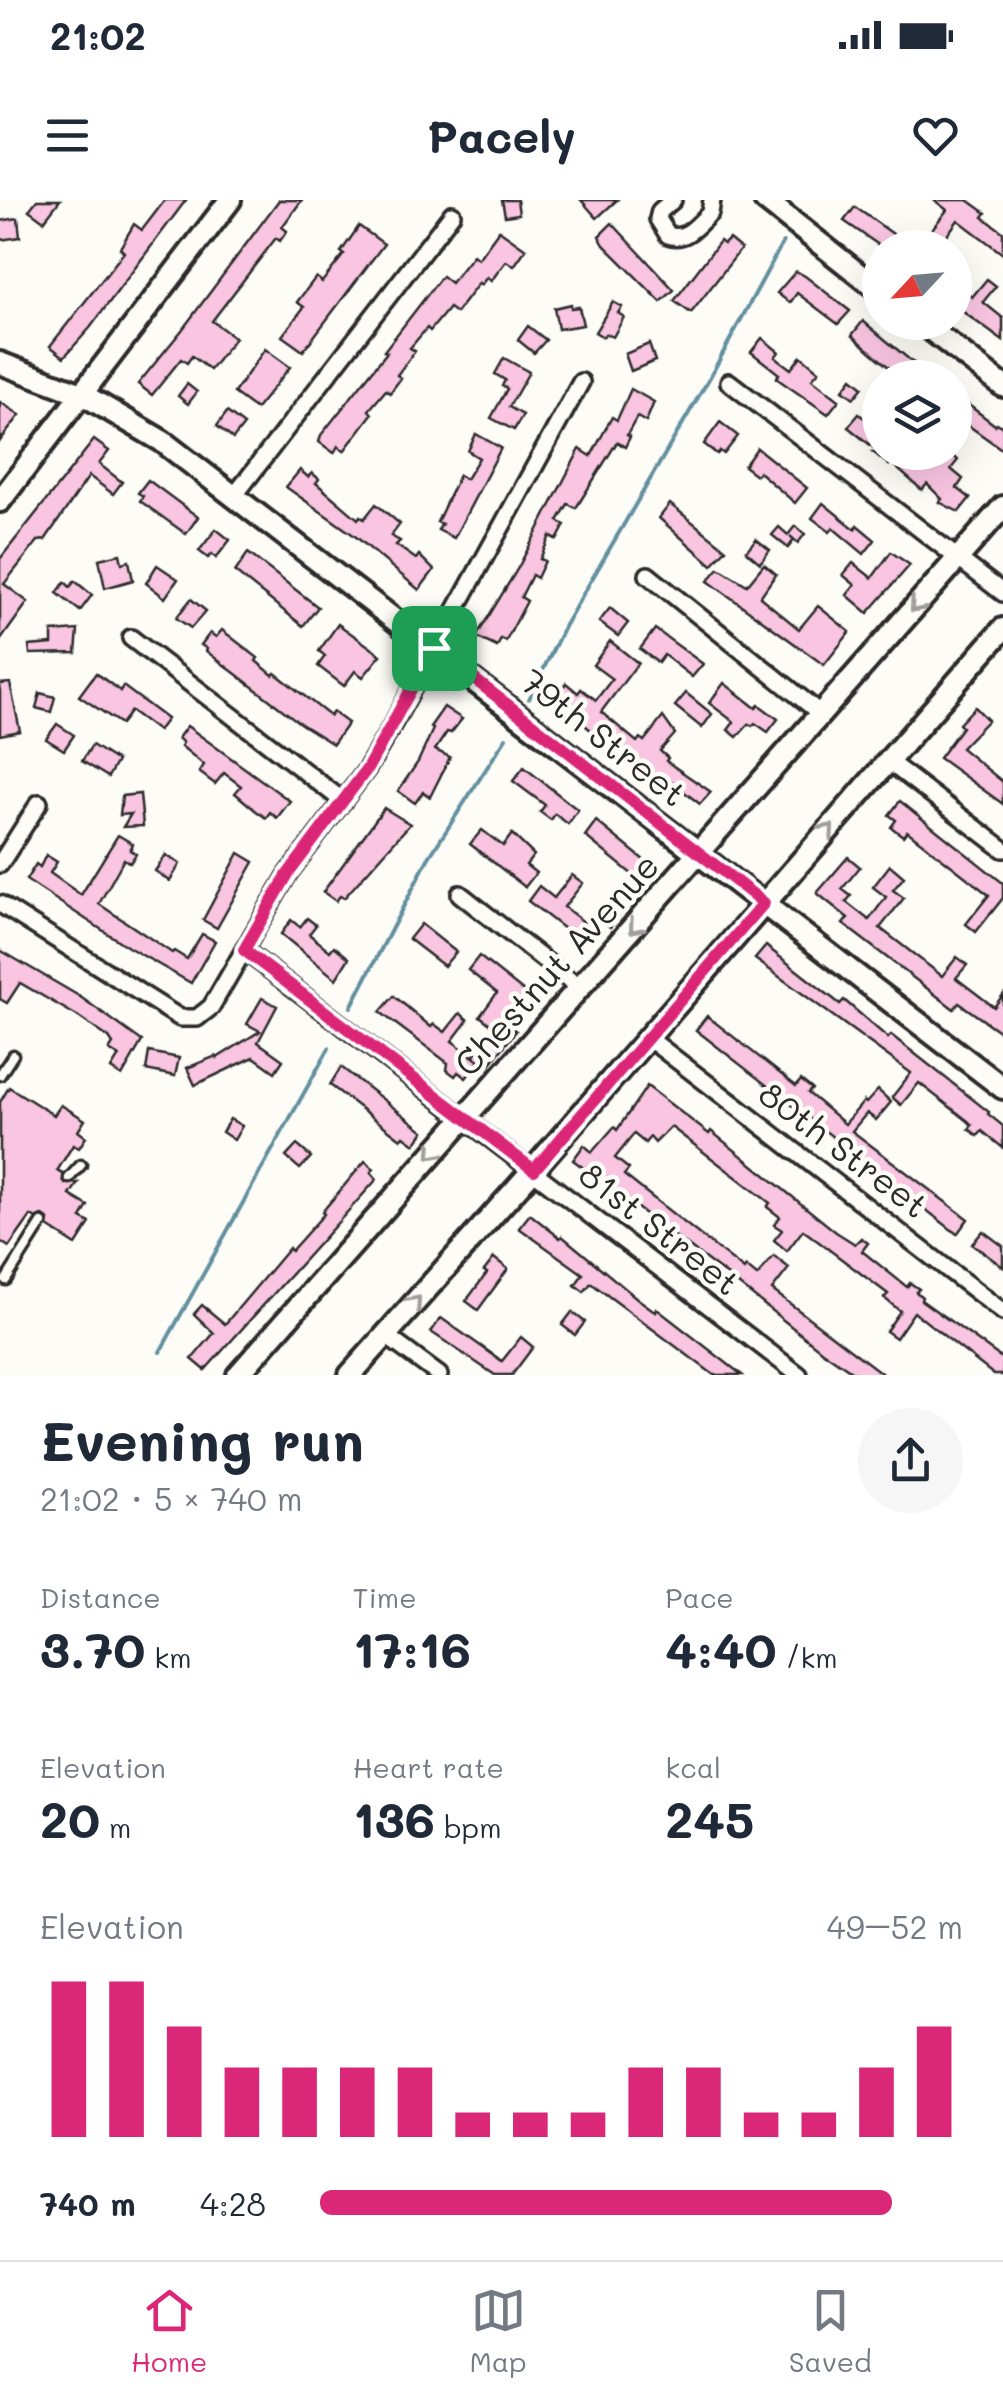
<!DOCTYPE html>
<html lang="en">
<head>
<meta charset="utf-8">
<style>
	body { margin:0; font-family:Mali,sans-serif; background:#f6f6f7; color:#1f2937; height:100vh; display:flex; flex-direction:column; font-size:38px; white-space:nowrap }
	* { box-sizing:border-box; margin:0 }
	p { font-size:32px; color:#747a83 }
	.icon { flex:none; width:55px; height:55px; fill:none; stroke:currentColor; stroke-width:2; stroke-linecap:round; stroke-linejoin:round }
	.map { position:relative; height:1175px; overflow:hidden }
	.details { display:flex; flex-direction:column; background:#fff; flex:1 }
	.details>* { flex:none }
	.needle { width:65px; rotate:244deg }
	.controls { position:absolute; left:862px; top:30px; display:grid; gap:20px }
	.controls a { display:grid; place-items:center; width:110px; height:110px; border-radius:50%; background:#fff; box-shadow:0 10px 40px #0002; font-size:50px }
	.pin { position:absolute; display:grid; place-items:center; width:85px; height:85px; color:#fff; margin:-42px; border-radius:20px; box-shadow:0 5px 15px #0006 }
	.round { display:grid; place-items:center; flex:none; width:105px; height:105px; border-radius:52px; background:#f6f6f7 }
	.headline { display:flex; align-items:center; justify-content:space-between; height:170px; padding:0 40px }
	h1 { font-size:55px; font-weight:700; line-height:75px }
	.figures { display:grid; grid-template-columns:repeat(3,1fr); gap:15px; height:170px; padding:10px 40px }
	.figures div { display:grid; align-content:center }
	.figures b { font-size:50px; font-weight:700 }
	.figures small { font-size:28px; font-weight:400 }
	.figures p { font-size:28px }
	.chart { height:280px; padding:20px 40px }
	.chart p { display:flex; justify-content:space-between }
	.chart svg { width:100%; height:180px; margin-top:10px; stroke:#db2777; stroke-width:6 }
	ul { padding:0 40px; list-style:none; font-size:32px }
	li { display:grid; grid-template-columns:160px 120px 1fr; align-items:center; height:75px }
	li i { height:25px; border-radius:12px; background:#db2777 }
	.status { display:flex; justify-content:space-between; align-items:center; height:70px; padding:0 50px; background:#fff; direction:ltr }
	.status svg { height:28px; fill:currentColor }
	header { display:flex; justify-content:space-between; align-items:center; height:130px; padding:0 40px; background:#fff; font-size:45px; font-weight:700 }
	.dock { display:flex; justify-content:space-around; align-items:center; height:140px; border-top:2px solid #e0e1e3; background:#fff; font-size:28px; color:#747a83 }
	.dock a { display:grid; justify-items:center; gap:5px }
	.dock .active { color:#db2777 }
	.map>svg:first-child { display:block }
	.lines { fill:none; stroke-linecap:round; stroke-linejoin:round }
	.stream { stroke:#64909e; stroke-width:4 }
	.building { fill:#f9c5e1; stroke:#2b2b2b; stroke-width:2.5 }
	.service-casing { stroke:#2b2b2b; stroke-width:15 }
	.minor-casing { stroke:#2b2b2b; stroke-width:22 }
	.tertiary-casing { stroke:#2b2b2b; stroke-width:28 }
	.service { stroke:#fdfcf7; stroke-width:8 }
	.minor { stroke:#fdfcf7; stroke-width:15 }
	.tertiary { stroke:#fdfcf7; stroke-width:20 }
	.oneway { stroke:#9e9e9b }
	.route-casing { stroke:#fff; stroke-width:20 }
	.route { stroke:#db2777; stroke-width:12 }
	.labels { text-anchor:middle; stroke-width:9; stroke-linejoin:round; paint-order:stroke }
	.street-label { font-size:35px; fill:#2b2b2b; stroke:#fdfcf7 }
</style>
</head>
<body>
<div class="status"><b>21:02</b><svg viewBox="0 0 49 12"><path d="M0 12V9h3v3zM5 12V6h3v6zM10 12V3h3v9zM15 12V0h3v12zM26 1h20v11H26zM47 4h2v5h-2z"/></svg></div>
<header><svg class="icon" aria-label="menu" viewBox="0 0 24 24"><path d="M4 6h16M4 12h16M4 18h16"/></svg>Pacely<svg class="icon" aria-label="heart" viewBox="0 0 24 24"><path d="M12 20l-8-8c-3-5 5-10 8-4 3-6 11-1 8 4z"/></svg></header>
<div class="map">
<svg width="1003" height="1175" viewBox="0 0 1003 1175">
	<rect width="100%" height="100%" fill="#fdfcf7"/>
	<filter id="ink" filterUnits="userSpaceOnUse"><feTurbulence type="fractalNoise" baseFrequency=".01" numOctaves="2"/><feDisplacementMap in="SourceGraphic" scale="20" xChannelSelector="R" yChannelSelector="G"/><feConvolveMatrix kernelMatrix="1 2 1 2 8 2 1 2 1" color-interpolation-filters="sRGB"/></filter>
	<g filter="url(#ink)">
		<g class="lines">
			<g class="stream">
				<polyline points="529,499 565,425 710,177 783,42"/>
				<polyline points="351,807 428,659 506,538"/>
				<polyline points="160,1152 329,848"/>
			</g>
		</g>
		<g class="building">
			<polygon points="37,0 60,0 44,21 29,10"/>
			<polygon points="165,0 186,0 90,128 64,157 50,146 124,52 120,48 134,24 142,30"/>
			<polygon points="279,0 302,0 282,27 287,31 280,41 276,38 212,121 235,138 210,170 192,156 187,163 181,159 152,195 138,184 182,130"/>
			<polygon points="502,0 517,0 519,14 505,16"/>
			<polygon points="581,0 617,0 597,18"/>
			<polygon points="934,0 968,0 986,13 983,17 1003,32 1003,54 958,20 938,48 883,48 844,21 855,7 910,46 919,33 925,38 947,10"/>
			<polygon points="18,18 20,37 0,40 0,21"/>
			<polygon points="612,23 674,90 661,102 604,45 599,36"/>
			<polygon points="359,26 384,44 303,151 282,136 304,107 297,102 316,77 322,82 344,54 341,52"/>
			<polygon points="499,30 526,49 514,66 506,61 491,81 487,77 481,85 479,83 456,113 449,108 430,131 427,128 410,148 415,151 397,175 401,178 390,193 386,190 369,210 372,214 344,251 338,246 334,253 319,242 321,235 387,152 384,151 442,76 451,83 473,55 478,59"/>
			<polygon points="729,39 741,49 691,113 674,101 720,41 724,44"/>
			<polygon points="796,71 805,76 850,111 838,124 797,93 790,103 777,93"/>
			<polygon points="987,79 996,86 983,102 1003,118 1003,141 955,106 955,84 972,97"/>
			<polygon points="613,102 622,107 618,113 624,117 613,137 605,134 603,137 595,132"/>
			<polygon points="571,104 571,108 579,107 583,125 558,129 554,108"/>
			<polygon points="863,121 888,142 932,178 902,178 884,163 852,135"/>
			<polygon points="528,126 546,140 534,153 518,140"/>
			<polygon points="762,138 779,152 775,157 791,169 801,156 819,171 812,179 839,200 828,214 776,178 779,174 751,152"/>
			<polygon points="649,144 655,161 631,171 625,154"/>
			<polygon points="265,149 290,167 256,209 234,193"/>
			<polygon points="504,158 529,172 509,207 523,215 514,230 491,218 507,189 502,186 505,180 495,174"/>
			<polygon points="852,178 863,187 854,198 843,190"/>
			<polygon points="187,184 197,192 188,204 178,196"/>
			<polygon points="631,189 654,202 646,222 637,217 627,235 630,237 625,247 617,242 576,308 568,304 558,321 565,325 557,340 550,336 540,359 545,361 537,378 532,375 521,397 527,401 506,441 501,439 497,447 476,437 518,368 580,249 591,256 612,217 617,220"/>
			<polygon points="962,200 995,225 997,223 1003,227 1003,250 955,216 955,209"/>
			<polygon points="0,202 20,215 0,241"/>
			<polygon points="227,212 244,225 233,239 217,226"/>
			<polygon points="859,214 880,231 880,252 920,252 936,265 947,252 958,260 951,269 963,279 957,288 970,298 959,312 939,302 942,299 927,284 922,290 891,263 889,265 873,252 879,252 848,227"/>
			<polygon points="720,222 738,236 724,254 720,251 717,254 704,244"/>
			<polygon points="476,234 501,248 454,338 438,330 442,324 437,322 459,275 466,279 479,258 468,251"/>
			<polygon points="94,240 109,251 99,264 122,282 113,294 89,276 45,340 38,341 4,384 28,402 0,441 0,359"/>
			<polygon points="757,248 807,288 795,303 759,272 756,275 744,266"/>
			<polygon points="300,270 308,277 312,273 319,279 316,283 358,319 360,316 364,319 376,304 400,324 391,336 400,341 396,345 416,359 419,355 434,370 419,390 355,336 286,287"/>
			<polygon points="148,280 198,317 186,334 140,301 143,296 138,293"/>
			<polygon points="823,303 855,329 857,325 875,340 864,354 833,328 830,332 812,318"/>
			<polygon points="670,304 726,349 712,365 659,318"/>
			<polygon points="795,326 805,334 798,343 790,336 794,340 788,348 772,335 779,327 788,335"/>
			<polygon points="216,329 230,340 216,358 212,354 208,358 199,351"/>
			<polygon points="756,339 770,350 760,363 746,351"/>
			<polygon points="891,352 910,365 868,413 847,395 855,385 843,375 853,363 872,378"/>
			<polygon points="248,353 318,407 303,426 235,372"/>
			<polygon points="120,354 122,363 129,361 133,380 105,388 99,359"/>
			<polygon points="764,364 776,374 760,397 799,429 818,406 850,432 824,465 708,381 719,368 747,385"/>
			<polygon points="157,365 178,379 165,398 146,383"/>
			<polygon points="75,381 92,395 80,411 57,393 65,382 70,387"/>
			<polygon points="191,399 206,411 191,428 176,418"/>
			<polygon points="610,408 628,423 618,436 599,422"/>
			<polygon points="338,424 381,455 363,477 355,471 344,486 318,466 325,456 319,451"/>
			<polygon points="655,429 703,464 692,477 664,455 658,463 640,449"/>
			<polygon points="78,430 76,453 30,454 29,446 52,444 52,432"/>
			<polygon points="222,430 258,458 256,461 273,475 275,473 330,516 333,512 348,523 333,544 301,524 206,451 207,449 201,445 210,433 216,437"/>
			<polygon points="610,441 638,463 601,512 637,542 640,538 644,541 663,517 675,534 660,551 668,558 666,561 711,592 700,604 670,581 667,584 606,539 604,541 580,521 583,517 556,496 566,483 578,493 581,489 596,500 612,479 593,465"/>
			<polygon points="96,473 120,491 123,486 167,519 158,531 131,511 121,524 79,496"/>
			<polygon points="10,483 20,531 0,535 0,484"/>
			<polygon points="724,483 756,508 759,505 778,519 768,532 755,523 752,526 749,524 737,537 728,530 734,522 709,503"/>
			<polygon points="40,493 55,497 51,512 36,508"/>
			<polygon points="686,493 712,514 702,528 675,506"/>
			<polygon points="444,507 462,519 451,533 447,532 435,550 450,557 430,597 423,592 415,603 398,591 418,562 433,529 430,527"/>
			<polygon points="975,507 988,520 961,548 1003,582 1003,604 939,558 962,527 959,524"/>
			<polygon points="57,524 74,535 64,550 46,539"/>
			<polygon points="187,526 290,601 277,618 270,612 266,618 255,610 235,593 241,586 224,573 215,584 199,572 204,565 181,546 183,543 178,538"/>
			<polygon points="92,545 117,561 108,577 82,561"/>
			<polygon points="524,567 578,610 568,624 555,614 551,620 540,612 545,605 513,581"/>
			<polygon points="140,594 143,626 123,627 131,614 120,615 122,596"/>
			<polygon points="900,601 1003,683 1003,698 976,732 966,724 989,695 907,631 903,636 891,627 896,620 889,615"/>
			<polygon points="384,608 410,624 344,698 340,696 336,701 323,692"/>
			<polygon points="596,621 650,665 639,680 585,636"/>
			<polygon points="482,630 503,646 512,634 534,655 526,665 536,673 525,687 470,644"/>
			<polygon points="118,635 133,644 130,650 136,654 130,663 124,659 99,704 172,753 174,751 187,759 202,734 215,741 191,783 128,747 26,680 36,664 40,667 46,655 57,662 50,673 81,695"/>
			<polygon points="239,653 254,662 217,728 203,720"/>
			<polygon points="166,655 180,664 170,681 155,671"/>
			<polygon points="848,657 860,667 842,689 851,696 846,702 869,720 886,697 873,687 890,665 904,677 893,690 904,698 880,728 942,776 957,757 967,765 956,778 994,807 1003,795 1003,834 959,803 954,809 843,724 848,718 817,693"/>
			<polygon points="572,675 583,683 564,707 593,729 582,743 528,701 539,686 554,698"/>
			<polygon points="606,707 618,717 610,727 598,717"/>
			<polygon points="307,718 316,725 309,734 330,751 334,746 349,758 336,779 281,734 291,720 300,727"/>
			<polygon points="421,724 456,752 444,766 409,739"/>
			<polygon points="766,746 840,804 844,800 888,838 891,835 989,912 988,914 1003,926 1003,948 982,931 978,936 969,929 972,925 968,921 919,883 901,905 892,897 911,873 755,759"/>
			<polygon points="0,750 79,796 142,841 122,876 111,869 119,856 109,850 113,844 109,838 77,816 20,783 7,803 0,799"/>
			<polygon points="479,756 534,800 512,828 516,831 488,867 473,856 495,828 480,816 497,793 468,770"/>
			<polygon points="394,796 431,827 434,824 445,832 460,813 468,820 452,841 479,861 466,878 458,872 455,876 447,870 448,863 380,812"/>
			<polygon points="262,798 277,806 258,842 283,860 275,872 254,857 195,885 187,868 216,856 217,858 260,831 247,824"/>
			<polygon points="707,816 796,886 801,880 812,889 808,893 845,924 864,901 866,903 878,890 891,902 876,920 867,913 852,931 968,1019 957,1034 696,830"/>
			<polygon points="149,852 179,858 175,876 146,870"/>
			<polygon points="341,867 424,931 415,944 404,936 401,939 330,885"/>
			<polygon points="647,886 709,934 711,931 836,1032 855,1044 861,1038 868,1043 862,1051 907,1087 910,1083 919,1089 916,1092 922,1097 921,1100 1003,1159 1003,1175 994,1175 914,1112 896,1138 886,1131 900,1111 884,1098 888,1094 803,1030 787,1051 774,1040 782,1030 774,1025 780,1017 767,1007 770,1003 671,927 655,943 650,937 645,943 634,934 615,958 629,969 624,975 744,1070 746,1067 757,1076 774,1056 789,1068 772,1090 884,1175 857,1175 822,1151 728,1076 573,960 584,945 592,952 614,927 617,930"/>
			<polygon points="9,887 54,915 61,905 85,920 78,931 86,937 79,948 73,945 57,971 63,974 65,984 78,983 70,995 88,1006 81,1018 90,1023 76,1045 48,1027 49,1020 43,1016 36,1019 31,1016 9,1047 0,1041 0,902"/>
			<polygon points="230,919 242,926 234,940 222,932"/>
			<polygon points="297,945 311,957 300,969 286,957"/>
			<polygon points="365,961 374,969 371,972 377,979 205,1170 192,1159 214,1133 194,1114 202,1105 225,1124 289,1048 291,1051 324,1014 322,1012"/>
			<polygon points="530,1014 560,1038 562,1036 638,1099 656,1112 657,1109 742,1175 714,1175 591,1083 584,1092 575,1085 583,1074 519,1028"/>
			<polygon points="983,1031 1003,1046 1003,1067 972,1044"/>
			<polygon points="494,1058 508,1069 478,1110 466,1101 487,1073 484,1071"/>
			<polygon points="572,1112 585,1122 575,1135 562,1125"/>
			<polygon points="441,1118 502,1161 521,1137 533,1147 512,1175 495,1175 431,1132"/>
		</g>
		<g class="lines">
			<g class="service-casing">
				<g id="service">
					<polyline points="0,875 13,855"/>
					<polyline points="69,978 81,965"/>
					<polyline points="6,1080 42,1023"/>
				</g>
			</g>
			<g class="minor-casing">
				<g id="minor">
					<path d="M673,0L660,11L658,19L668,35C686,42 698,24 710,13L712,0"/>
					<polyline points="729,182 1003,393"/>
					<polyline points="235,295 452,14"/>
					<polyline points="648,375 821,514"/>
					<polyline points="131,438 343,601"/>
					<polyline points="888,561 1003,649"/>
					<polyline points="0,664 39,603"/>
					<polyline points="460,694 581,789"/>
					<polyline points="0,704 180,818 197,818 211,807 288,674 367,569 393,524 581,182"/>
					<polyline points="244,750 799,1175"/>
					<polyline points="647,837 1003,1112"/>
					<polyline points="385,1135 439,1175"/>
				</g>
			</g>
			<g class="tertiary-casing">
				<g id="tertiary">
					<polyline points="765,0 880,91"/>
					<polyline points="921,122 1003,186"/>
					<polyline points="0,163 82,194 162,241 1003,888"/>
					<polyline points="0,301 230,0"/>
					<polyline points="238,1175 1003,307"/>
					<polyline points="350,1175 533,970 1003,429"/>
				</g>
			</g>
			<use href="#service" class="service"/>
			<use href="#minor" class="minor"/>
			<use href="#tertiary" class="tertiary"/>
		</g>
		<defs><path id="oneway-chevron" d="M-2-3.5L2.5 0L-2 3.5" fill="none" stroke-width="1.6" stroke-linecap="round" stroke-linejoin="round" transform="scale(2.5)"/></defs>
		<g class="oneway">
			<use href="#oneway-chevron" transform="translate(916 406) rotate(131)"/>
			<use href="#oneway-chevron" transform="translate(828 630) rotate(-49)"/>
			<use href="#oneway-chevron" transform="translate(635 727) rotate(131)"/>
			<use href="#oneway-chevron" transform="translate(433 953) rotate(132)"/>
			<use href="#oneway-chevron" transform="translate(415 1102) rotate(-48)"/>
		</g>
	</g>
	<g class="lines" filter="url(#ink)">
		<g class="route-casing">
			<polygon id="route" points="434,448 764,703 534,970 244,750 288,674 367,569"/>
		</g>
		<use href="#route" class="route"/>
	</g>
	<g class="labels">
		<g class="street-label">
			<text transform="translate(603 538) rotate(38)" y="12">79th Street</text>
			<text transform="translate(557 765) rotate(-48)" y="12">Chestnut Avenue</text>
			<text transform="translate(843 950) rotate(37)" y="12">80th Street</text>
			<text transform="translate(659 1029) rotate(38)" y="12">81st Street</text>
		</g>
	</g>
</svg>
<div class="controls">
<a><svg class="needle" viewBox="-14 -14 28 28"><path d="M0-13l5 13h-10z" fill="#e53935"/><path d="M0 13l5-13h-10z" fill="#747a83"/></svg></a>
<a><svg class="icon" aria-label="layers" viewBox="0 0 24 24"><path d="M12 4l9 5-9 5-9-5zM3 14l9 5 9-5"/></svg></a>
</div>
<div class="pin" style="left:434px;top:448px;background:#1e9e55"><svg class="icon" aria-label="arrive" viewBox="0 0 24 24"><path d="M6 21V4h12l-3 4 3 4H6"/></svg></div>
</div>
<section class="details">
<div class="headline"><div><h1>Evening run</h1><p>21:02 · 5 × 740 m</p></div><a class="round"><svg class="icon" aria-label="share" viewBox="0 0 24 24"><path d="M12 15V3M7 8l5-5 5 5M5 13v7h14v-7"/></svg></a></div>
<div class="figures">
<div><p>Distance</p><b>3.70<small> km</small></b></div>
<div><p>Time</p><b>17:16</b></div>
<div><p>Pace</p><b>4:40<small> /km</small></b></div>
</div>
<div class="figures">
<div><p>Elevation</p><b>20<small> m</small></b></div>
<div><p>Heart rate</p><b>136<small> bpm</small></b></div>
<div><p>kcal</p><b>245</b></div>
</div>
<div class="chart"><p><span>Elevation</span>49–52 m</p>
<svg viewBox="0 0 160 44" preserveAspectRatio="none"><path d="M5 44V6M15 44V6M25 44V17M35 44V27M45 44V27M55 44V27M65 44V27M75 44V38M85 44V38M95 44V38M105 44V27M115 44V27M125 44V38M135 44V38M145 44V27M155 44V17"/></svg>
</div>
<ul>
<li><b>740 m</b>4:28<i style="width:89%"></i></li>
</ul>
</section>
<nav class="dock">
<a class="active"><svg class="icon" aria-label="home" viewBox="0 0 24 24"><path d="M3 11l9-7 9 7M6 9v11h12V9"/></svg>Home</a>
<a><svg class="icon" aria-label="map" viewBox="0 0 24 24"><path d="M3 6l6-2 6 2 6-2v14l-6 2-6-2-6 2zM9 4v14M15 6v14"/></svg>Map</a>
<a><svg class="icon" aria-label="saved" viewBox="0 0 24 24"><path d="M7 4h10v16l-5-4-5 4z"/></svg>Saved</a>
</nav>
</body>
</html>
